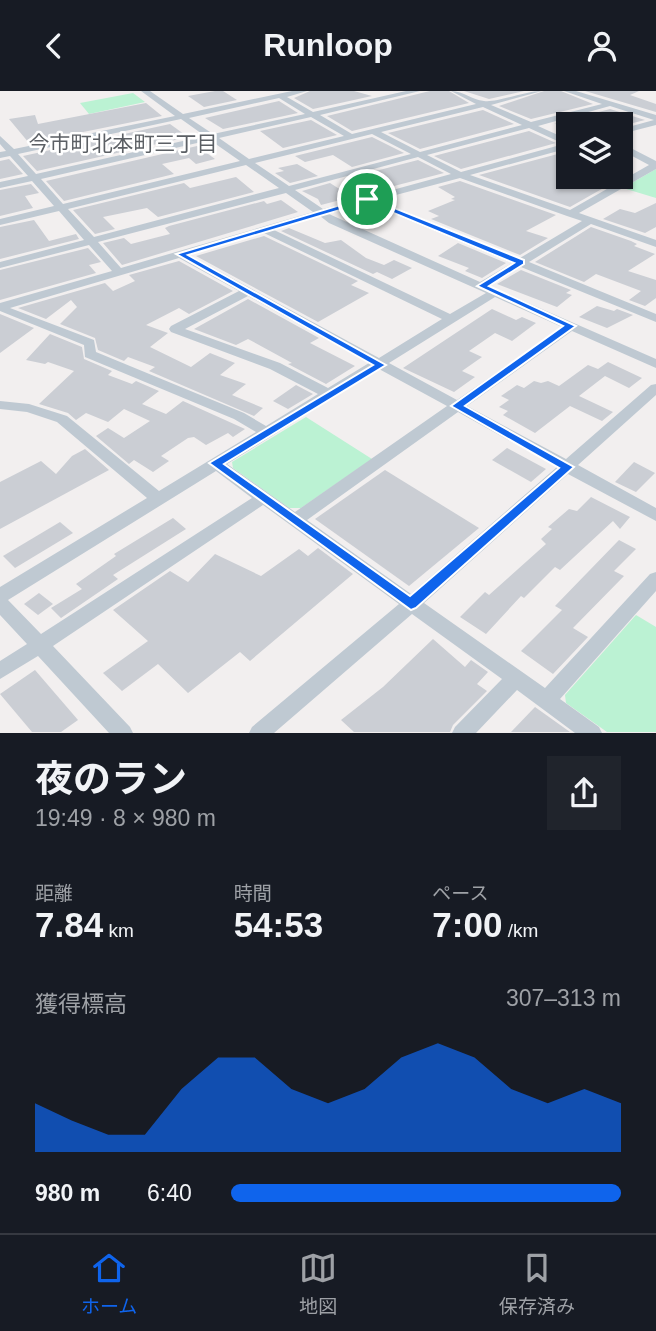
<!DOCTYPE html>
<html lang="ja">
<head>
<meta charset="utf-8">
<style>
	body { margin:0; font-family:Arial,"Noto Sans JP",sans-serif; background:#20242c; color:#f1f3f6; height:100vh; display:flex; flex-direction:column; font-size:26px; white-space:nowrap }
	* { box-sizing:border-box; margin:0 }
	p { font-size:23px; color:#9ea1a6 }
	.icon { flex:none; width:38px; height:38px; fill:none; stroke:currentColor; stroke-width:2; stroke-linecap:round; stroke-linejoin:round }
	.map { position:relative; height:642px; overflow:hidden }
	.details { display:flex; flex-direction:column; background:#171b24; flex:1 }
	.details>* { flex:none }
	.tools { position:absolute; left:556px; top:21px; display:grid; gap:14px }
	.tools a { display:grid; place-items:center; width:77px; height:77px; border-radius:0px; background:#171b24; box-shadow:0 2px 5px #0004; font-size:35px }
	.pin { position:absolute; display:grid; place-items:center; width:60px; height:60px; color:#fff; margin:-30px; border:4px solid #fff; border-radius:50%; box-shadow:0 2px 7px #0007 }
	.round { display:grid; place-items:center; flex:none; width:74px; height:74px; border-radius:0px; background:#20242c }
	.overview { display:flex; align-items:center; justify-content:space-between; height:119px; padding:0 35px }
	h1 { font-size:38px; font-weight:700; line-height:52px }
	.stats { display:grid; grid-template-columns:repeat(3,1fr); gap:10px; height:119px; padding:7px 35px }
	.stats div { display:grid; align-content:center }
	.stats b { font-size:35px; font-weight:700 }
	.stats small { font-size:19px; font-weight:400 }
	.stats p { font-size:19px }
	.chart { height:196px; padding:14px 35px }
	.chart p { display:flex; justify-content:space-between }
	.chart svg { width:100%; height:126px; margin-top:7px; fill:#0f64ec; opacity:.7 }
	ul { padding:0 35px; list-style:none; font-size:23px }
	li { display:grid; grid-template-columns:112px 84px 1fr; align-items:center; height:52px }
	li i { height:18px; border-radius:9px; background:#0f64ec }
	header { display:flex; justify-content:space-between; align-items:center; height:91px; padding:0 35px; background:#171b24; font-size:32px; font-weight:700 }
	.menu { display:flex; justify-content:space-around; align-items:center; height:98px; border-top:2px solid #363941; background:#171b24; font-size:19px; color:#9ea1a6 }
	.menu a { display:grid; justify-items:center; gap:4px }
	.menu .on { color:#0f64ec }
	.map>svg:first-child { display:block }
	.green { fill:#bbf2d3 }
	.building { fill:#cbced4 }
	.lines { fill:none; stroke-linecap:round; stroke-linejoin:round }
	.minor { fill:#bfc9d2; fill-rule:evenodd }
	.route { fill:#0f64ec; stroke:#fff; stroke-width:2; fill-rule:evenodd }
	.labels { text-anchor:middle; stroke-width:5; stroke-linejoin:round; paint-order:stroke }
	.far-neighbourhood-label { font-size:21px; fill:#5b5f64; stroke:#fff }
</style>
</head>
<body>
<header><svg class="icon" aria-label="back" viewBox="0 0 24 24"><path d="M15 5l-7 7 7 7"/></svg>Runloop<svg class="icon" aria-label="person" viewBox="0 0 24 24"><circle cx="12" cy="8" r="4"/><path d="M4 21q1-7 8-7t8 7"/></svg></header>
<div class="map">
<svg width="656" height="642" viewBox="0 0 656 642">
	<rect width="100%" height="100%" fill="#f2efef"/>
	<g class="green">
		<polygon points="133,2 145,11 89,23 80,12"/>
		<polygon points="656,78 656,107 623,97"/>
		<polygon points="306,326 372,368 301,417 289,417 233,377 232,371"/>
		<polygon points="636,524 656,536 656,641 607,641 566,612 565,604"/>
	</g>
	<g class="building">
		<polygon points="215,0 223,0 237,9 204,16 188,5"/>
		<polygon points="310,0 354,0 372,5 313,18 294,7"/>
		<polygon points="430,0 449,0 469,12 352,40 327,25"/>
		<polygon points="464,0 524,0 489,8"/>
		<polygon points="544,0 561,0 593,13 531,28 499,15"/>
		<polygon points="585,0 639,0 630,4 656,13 656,21"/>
		<polygon points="279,10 298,22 223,38 205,27"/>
		<polygon points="146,12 162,25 24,53 29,52 9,28 35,24 38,33"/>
		<polygon points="610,18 645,29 621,35 554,33"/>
		<polygon points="483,19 514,33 420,58 388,42"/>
		<polygon points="311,29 337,44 283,57 260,40"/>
		<polygon points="170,33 188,46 37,80 23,65"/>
		<polygon points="529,40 556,52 461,78 434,65"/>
		<polygon points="372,46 404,62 352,76 333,64 305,71 295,65"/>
		<polygon points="197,55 215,68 196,73 189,67 162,73 174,83 64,110 46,90"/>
		<polygon points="569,60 569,86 607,95 570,116 479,84"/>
		<polygon points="9,68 23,83 0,88 0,70"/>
		<polygon points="418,69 444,82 321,114 318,108 302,100 330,92 341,99 369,90 362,85 364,83"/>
		<polygon points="297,73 318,85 290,92 275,82 284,80 278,77"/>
		<polygon points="236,86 254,101 158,126 147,117 103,126 115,138 95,143 73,119 184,92 190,97"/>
		<polygon points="460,90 556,124 526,140 548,147 520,164 431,128 439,125 428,120 455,109 451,108 455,106 438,96"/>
		<polygon points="31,93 39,102 25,105 33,117 0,125 0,99"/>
		<polygon points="281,109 298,121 122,174 103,152 124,147 131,153 170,143 165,137 169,135 264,110 267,113"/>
		<polygon points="656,112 656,136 645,142 603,128 620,118 635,122"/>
		<polygon points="34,129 49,150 76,143 79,148 0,168 0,136"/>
		<polygon points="591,136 631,150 637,153 634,155 655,163 628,180 656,189 656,207 645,215 629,209 641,200 596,183 584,191 535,171"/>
		<polygon points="289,137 325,152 341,149 366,167 384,174 394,169 412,177 392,188 377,181 373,183 281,140"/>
		<polygon points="264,145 358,190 351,194 369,202 318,231 196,165"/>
		<polygon points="458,152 506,172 482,187 465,180 469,177 438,165"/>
		<polygon points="88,157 101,171 89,174 96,182 0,209 0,179"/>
		<polygon points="179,170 233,200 189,223 179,217 146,234 168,242 150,256 191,276 210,262 235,272 220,284 246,293 232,304 263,317 254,325 149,280 155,276 128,266 124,270 98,259 95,247 60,233 77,216 71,209 46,228 18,217 105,192 113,200 135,190 129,184"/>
		<polygon points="521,179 571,199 566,202 572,204 557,216 497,193"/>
		<polygon points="248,208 319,247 310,252 355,275 326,293 288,273 292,272 248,248 236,254 194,238"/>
		<polygon points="597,215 614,220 617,218 633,224 607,237 579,226"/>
		<polygon points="492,218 516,229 522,226 536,232 512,250 495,242 469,260 482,266 462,280 475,286 454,301 403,277"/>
		<polygon points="0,223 34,237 0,262"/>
		<polygon points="50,243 82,256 84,268 112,280 108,284 132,293 136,290 159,300 142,313 166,323 183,310 245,338 233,346 228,342 206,354 194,346 188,347 161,365 169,370 153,381 134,369 129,373 96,345 108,337 124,347 150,330 124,318 108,331 86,322 76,329 68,322 39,313 74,280 48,271 45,273 26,269"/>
		<polygon points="608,271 642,287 629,297 605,285 579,305 613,321 602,330 570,315 535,342 503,324 508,320 499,316 509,309 501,305 517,294 524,297 534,290 541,292 548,290 559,295 588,274 598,278"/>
		<polygon points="296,294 313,303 288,318 273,310"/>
		<polygon points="507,357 546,378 531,391 492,369"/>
		<polygon points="85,358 109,379 0,438 0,391 41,370 56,383 72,365"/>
		<polygon points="634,371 655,382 636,401 615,391"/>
		<polygon points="385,379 479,437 409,495 315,428"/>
		<polygon points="591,406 630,426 620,438 613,430 560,479 555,476 524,507 521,505 486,543 460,526 485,501 489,504 546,453 541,448 552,438 548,436 569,418 577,420"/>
		<polygon points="173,427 186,438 113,484 118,488 61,527 51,517 82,498 76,493 116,465 114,463"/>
		<polygon points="60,431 73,442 15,477 3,465"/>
		<polygon points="619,449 636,458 614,480 624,485 573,537 588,546 553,583 521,560 562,519 555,515"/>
		<polygon points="318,457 353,483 250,570 240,561 188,602 158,573 122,600 103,582 148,550 113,519 170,480 188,491 215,463 261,485 299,458 308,465"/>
		<polygon points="39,502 53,513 38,524 24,513"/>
		<polygon points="433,548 465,576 471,569 488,581 477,593 487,600 453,634 450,641 354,641 341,629 383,596"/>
		<polygon points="35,579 78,629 61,641 32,641 0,603"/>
		<polygon points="535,616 570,641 511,641"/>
	</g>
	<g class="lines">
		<path class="minor" d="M141,0H150L183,23L292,0H307L287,6L313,21L406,0H420L320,24L352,43L476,13L451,0C464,0 472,9 484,10C496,12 525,0 542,0L491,14L531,31L602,13L564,0H576L656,24V34L621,43V38L654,29L610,15L538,35L569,49V57L470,84L570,119L649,74L621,59V52L656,70V78L579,122L656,149V156L591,133L529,171L656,223V231L521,176L489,195L656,268V277L572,240L467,315L566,368L651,294L656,293V304L578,374L656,417V430L568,383L424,512L545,597L650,483L656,481V500L560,608L599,636L602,642H575L517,599L476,642H452L455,636L502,588L412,523L274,642H249L252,636L399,513L263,414L53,555L130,636L133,642H109L38,565L0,588V570L27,553L0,524V496L147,407L57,331L27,321L0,318V310L29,313L67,325L159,400L256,341L234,328L85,266L84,254L0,220V212L112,180L89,154L0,177V171L84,149L59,120L0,134V128L54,115L32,90L0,97V91L28,85L10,65L0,67V61L6,60L0,53V45L14,58L175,25ZM279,7L305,23L213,43L189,27ZM483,16L522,34L420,61L381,41ZM311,26L344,45L249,68L219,47ZM181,28L205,45L36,83L18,63ZM529,37L564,53L461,81L427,64ZM372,43L411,63L289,95L255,72ZM210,49L240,70L63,113L41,88ZM418,66L451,83L323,118L295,99ZM246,74L279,97L94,146L68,118ZM460,87L567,125L582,130L520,167L377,109ZM286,102L313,121L121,177L98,151ZM367,112L512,172L480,191L329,123ZM320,125L329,132L486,202L450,223L274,139ZM264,142L442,228L379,267L189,164ZM179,167L239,200L171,235L169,238L171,241L270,278L318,303L266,335L244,322L96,261L94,249L10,217ZM248,205L369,272L328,297L280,272L185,238ZM495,206L562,236L457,309L389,272ZM379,278L447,315L295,421L227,373ZM458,321L557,376L411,503L307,429ZM216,380L252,407L41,543L8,509Z"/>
	</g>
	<path class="route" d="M367,106L524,169V173L489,195L576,235L465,315L574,376L416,517L411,519L209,372L373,274L176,163ZM367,111L514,172L477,195L563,235L451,315L559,377L410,505L224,373L386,274L188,164Z"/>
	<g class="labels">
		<g class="far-neighbourhood-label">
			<text x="123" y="60">今市町北本町三丁目</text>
		</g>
	</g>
</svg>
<div class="tools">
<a><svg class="icon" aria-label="layers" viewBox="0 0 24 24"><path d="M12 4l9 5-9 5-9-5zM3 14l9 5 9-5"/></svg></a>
</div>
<div class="pin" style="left:367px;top:108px;background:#1e9e55"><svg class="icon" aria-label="arrive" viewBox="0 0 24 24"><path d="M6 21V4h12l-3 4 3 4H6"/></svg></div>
</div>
<section class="details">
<div class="overview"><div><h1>夜のラン</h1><p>19:49 · 8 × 980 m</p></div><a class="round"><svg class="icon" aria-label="share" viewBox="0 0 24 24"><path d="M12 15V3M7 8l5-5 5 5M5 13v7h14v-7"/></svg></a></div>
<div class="stats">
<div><p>距離</p><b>7.84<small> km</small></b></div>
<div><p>時間</p><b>54:53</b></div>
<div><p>ペース</p><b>7:00<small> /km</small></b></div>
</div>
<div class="chart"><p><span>獲得標高</span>307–313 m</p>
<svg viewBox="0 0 160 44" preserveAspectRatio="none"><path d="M0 44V27L10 33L20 38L30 38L40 22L50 11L60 11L70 22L80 27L90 22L100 11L110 6L120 11L130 22L140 27L150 22L160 27V44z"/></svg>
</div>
<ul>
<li><b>980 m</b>6:40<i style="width:100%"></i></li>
</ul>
</section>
<nav class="menu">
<a class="on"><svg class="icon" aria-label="home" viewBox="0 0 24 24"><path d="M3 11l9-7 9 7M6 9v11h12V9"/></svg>ホーム</a>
<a><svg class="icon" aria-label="map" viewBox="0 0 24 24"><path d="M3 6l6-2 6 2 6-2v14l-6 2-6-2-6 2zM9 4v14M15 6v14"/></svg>地図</a>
<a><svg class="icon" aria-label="saved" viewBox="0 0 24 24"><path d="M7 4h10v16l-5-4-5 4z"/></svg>保存済み</a>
</nav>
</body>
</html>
